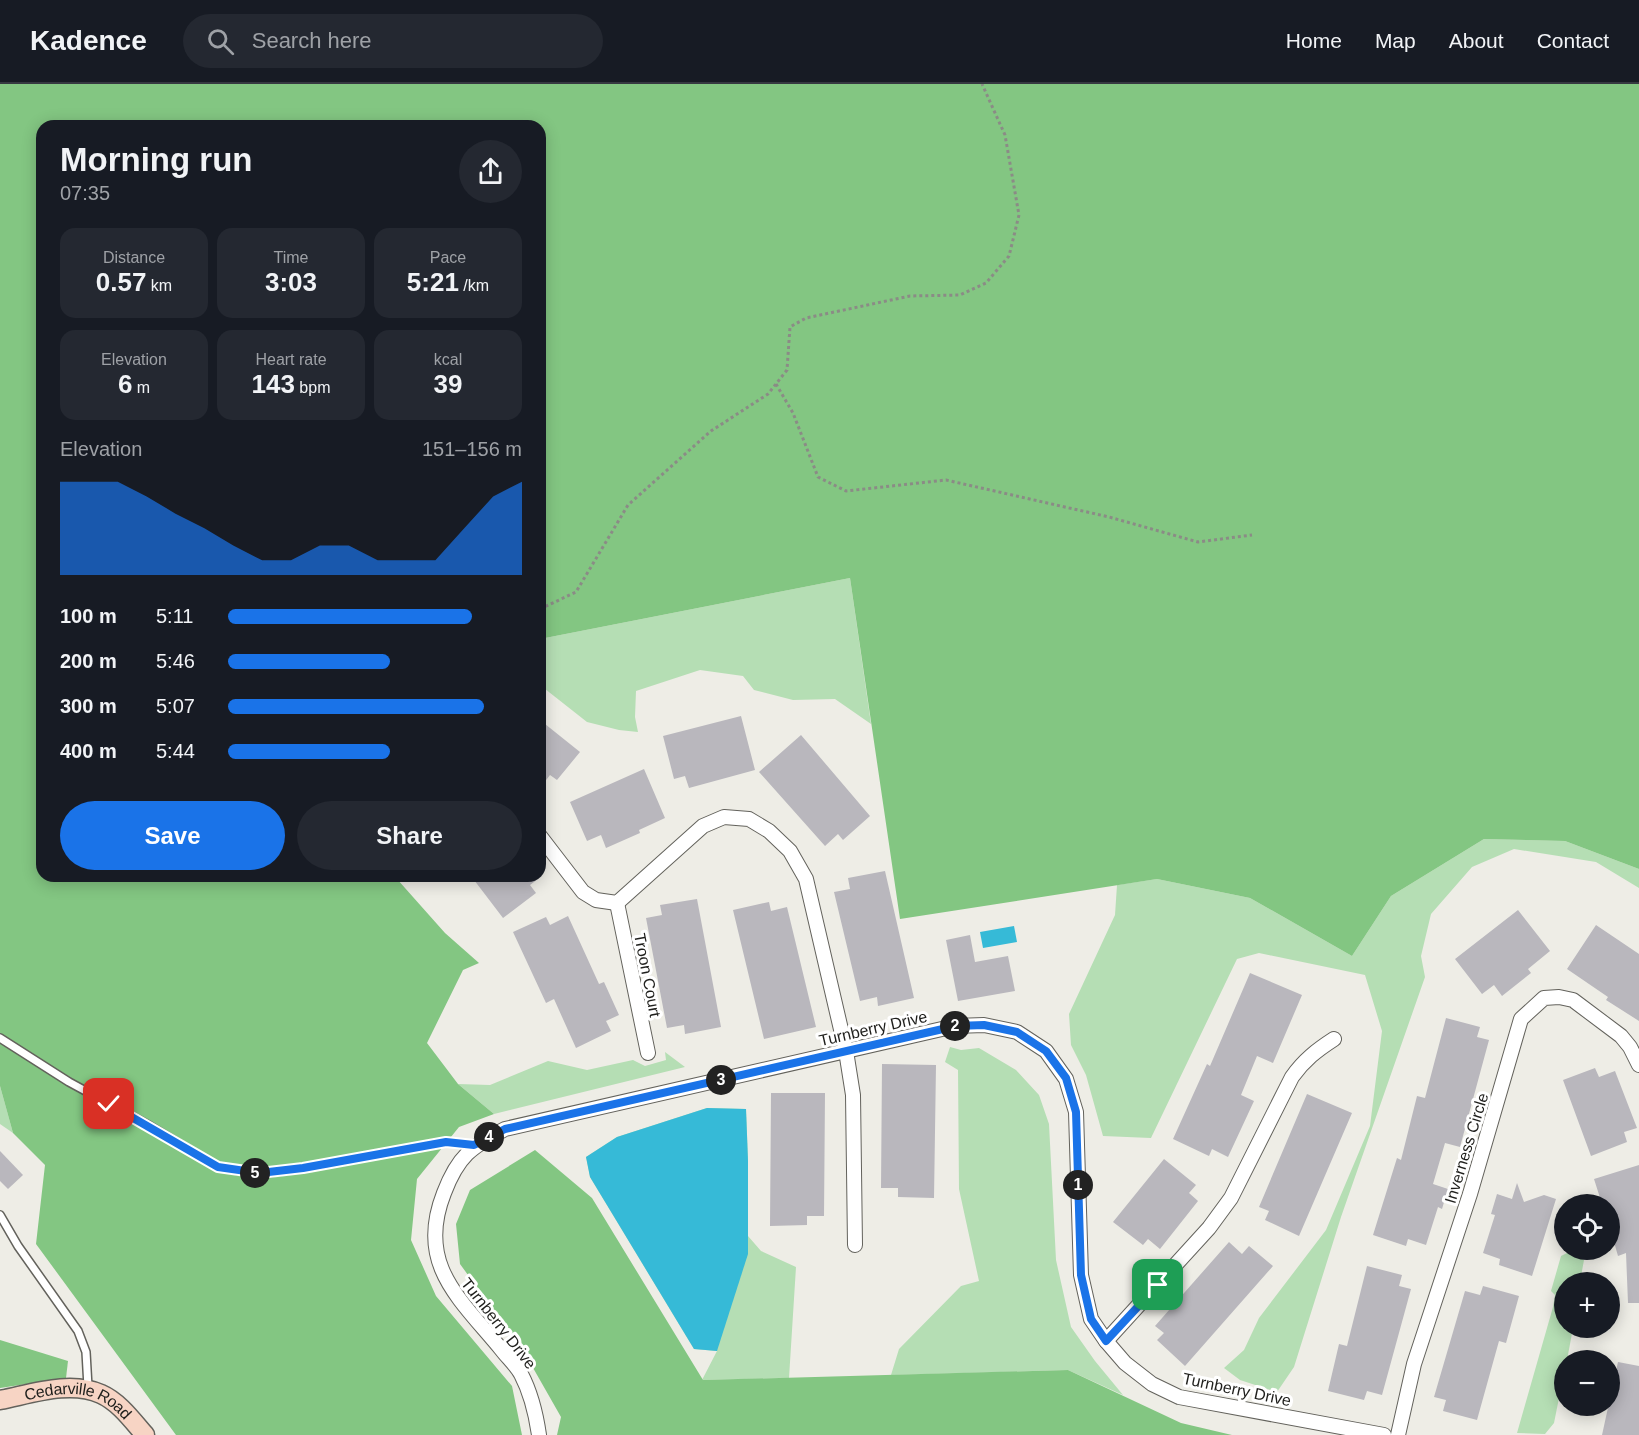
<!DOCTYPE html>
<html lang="en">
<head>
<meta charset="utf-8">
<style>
	body { margin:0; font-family:Arial,sans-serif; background:#242831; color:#f1f3f6; height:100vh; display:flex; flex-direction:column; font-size:22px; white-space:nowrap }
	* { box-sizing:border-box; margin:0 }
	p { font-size:20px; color:#9ea1a6 }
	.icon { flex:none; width:33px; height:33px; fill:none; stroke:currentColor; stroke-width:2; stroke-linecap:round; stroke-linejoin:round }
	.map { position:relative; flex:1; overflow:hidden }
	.panel { position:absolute; left:36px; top:36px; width:510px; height:762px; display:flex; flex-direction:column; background:#171b24; border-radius:18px; box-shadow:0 3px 15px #0003 }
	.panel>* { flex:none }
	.tools { position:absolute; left:1554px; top:1110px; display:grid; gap:12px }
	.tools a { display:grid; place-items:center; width:66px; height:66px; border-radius:50%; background:#171b24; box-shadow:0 3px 15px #0003; font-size:30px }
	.pin { position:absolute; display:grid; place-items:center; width:51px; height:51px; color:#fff; margin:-26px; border-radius:12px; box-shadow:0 3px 9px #0006 }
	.km { position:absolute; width:30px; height:30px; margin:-15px; border-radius:50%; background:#222; color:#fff; font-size:16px; line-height:30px; text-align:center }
	.round { display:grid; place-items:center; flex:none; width:63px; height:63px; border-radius:32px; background:#242831 }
	.headline { display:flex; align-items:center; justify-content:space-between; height:102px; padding:0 24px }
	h1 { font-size:33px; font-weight:700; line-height:45px }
	.figures { display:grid; grid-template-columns:repeat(3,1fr); gap:9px; height:102px; padding:6px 24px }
	.figures div { display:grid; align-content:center; border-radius:15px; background:#242831; text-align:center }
	.figures b { font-size:26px; font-weight:700 }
	.figures small { font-size:16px; font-weight:400 }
	.figures p { font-size:16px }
	.chart { height:168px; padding:12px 24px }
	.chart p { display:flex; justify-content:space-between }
	.chart svg { width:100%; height:108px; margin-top:6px; fill:#1a73e8; opacity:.7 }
	.primary-button { display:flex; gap:12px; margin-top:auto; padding:12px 24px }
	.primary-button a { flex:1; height:69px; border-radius:36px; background:#1a73e8; color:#fff; font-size:24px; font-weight:700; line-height:69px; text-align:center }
	.primary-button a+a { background:#242831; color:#f1f3f6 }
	ul { padding:0 24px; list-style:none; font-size:20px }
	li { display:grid; grid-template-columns:96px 72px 1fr; align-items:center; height:45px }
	li i { height:15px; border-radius:8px; background:#1a73e8 }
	header { display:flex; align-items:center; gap:36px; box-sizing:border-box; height:84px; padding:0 30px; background:#171b24; border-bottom:2px solid #363941 }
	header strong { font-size:28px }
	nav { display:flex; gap:33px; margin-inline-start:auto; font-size:21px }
	.search { width:420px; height:54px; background:#242831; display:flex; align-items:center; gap:15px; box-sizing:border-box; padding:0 21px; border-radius:33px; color:#9ea1a6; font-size:22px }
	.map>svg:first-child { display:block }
	.green { fill:#b5deb4 }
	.forest { fill:#83c682 }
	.water { fill:#36bad7 }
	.building { fill:#b9b7bd }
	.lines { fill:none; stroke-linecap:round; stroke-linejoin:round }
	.service-casing { stroke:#63625c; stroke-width:10 }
	.minor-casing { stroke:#63625c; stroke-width:16 }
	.secondary-casing { stroke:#63625c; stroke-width:21 }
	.path { stroke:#8b8b86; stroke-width:3; stroke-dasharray:3 3; stroke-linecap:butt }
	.service { stroke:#fff; stroke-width:7 }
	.minor { stroke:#fff; stroke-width:14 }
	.secondary { stroke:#f7d4c4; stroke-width:18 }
	.route-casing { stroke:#fff; stroke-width:12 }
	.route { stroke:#1a73e8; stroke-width:8 }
	.labels { text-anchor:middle; stroke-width:6; stroke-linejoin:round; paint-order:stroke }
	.street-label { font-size:16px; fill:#1f1f1c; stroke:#fff }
</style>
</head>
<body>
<header>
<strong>Kadence</strong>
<div class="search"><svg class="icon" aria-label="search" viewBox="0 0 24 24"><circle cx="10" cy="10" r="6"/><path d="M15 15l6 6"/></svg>Search here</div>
<nav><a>Home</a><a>Map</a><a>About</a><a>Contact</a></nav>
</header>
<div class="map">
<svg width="1639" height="1351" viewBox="0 0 1639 1351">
	<rect width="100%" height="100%" fill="#eeede6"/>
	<g class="green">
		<polygon points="850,494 871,640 835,615 793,616 754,606 743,592 700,586 636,607 635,633 638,648 619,646 587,638 540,601 540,555"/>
		<polygon points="1484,755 1565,757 1639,785 1639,804 1596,778 1514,765 1472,783 1431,830 1421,872 1425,893 1341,1133 1294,1283 1277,1308 1240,1296 1224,1284 1244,1266 1259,1234 1326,1146 1370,1042 1382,947 1365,891 1259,869 1237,875 1151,1054 1103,1052 1086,991 1071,961 1069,930 1115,831 1117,801 1157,795 1250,814 1352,872 1391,812"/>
		<polygon points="950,963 961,966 979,964 1016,986 1039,1011 1049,1040 1056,1176 1071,1243 1095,1277 1123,1311 1068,1286 891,1291 899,1265 961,1202 979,1197 959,1105 958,986 945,978"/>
		<polygon points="665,968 685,983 494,1030 458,1000 490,1001 548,977 587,986 633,976 645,982 666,976"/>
		<polygon points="0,1002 13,1049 0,1040"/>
		<polygon points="707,1024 746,1025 748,1077 748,1152 761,1167 796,1183 789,1294 702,1296 717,1267 694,1265 590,1093 586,1073 617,1053"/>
		<polygon points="1569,1168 1584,1176 1580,1198 1564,1198 1564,1244 1573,1244 1567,1276 1564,1276 1564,1289 1554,1339 1545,1350 1517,1349 1553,1223 1555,1211 1551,1207 1561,1172"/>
	</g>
	<g class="forest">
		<polygon points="0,0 1639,0 1639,785 1565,757 1484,755 1391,812 1352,872 1250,814 1157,795 900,835 850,494 540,555 540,42 42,42 42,792 390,792 397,795 445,849 479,879 463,886 427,959 458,1000 494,1030 459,1043 417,1095 411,1156 436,1212 512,1302 522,1351 176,1351 36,1160 45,1081 13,1049 0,1002"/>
		<polygon points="535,1066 592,1114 703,1296 1068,1286 1181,1339 1232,1351 557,1351 561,1333 524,1268 460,1180 456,1140 470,1106"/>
		<polygon points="0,1256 68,1277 66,1294 0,1304"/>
	</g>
	<g class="water">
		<polygon points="1014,842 1017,858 983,864 980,848"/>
		<polygon points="707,1024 746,1025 748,1077 748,1170 717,1267 694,1265 590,1093 586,1073 617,1053"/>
	</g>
	<g class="building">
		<polygon points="741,632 755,686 689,704 685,692 674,695 663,652"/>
		<polygon points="540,636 580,668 557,696 550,691 540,704"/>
		<polygon points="801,651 870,732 843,756 838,750 825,762 759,688"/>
		<polygon points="644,685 665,734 639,746 640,749 606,764 601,751 587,757 570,718"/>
		<polygon points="885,787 914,914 878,922 877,913 860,917 834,808 850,805 848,794"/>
		<polygon points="471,792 542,792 530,801 536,809 503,834"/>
		<polygon points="697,815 721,943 685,950 684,941 667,944 646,834 662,831 660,821"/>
		<polygon points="769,818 771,827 787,823 816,943 764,955 733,826"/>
		<polygon points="1518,826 1550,867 1528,885 1531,889 1502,912 1494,901 1482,910 1455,875"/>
		<polygon points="568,832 599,900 604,898 619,931 606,937 611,947 576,964 554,915 546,919 513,848 546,833 550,841"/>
		<polygon points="1596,841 1639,870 1639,937 1606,916 1608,913 1567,885"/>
		<polygon points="970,851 975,878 1008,872 1015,907 958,917 946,856"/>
		<polygon points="1250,889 1302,911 1273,979 1257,972 1241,1011 1254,1017 1228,1073 1212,1065 1209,1072 1173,1055 1207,980 1210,982"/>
		<polygon points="1446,934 1480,943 1477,953 1489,956 1460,1063 1445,1059 1433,1100 1448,1105 1442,1125 1438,1123 1426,1161 1408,1155 1406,1162 1373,1151 1397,1074 1401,1076 1417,1012 1425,1014"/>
		<polygon points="882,980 936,981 934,1114 898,1113 898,1104 881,1104"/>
		<polygon points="1595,984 1599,993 1615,987 1637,1044 1624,1048 1627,1058 1591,1072 1563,996"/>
		<polygon points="771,1009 825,1009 824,1132 807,1132 807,1141 770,1142"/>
		<polygon points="1307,1010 1352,1029 1299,1152 1265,1136 1269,1127 1259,1123"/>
		<polygon points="0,1067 23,1091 8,1105 0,1097"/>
		<polygon points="1164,1075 1196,1101 1189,1109 1198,1117 1160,1165 1148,1155 1143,1161 1113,1138"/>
		<polygon points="1639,1081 1639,1219 1628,1219 1626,1169 1618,1172 1610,1144 1610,1120 1602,1120 1594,1095"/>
		<polygon points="1517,1099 1524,1118 1544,1111 1556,1115 1532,1192 1499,1181 1500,1175 1483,1169 1495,1131 1491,1130 1497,1110 1512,1115"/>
		<polygon points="1229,1158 1242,1170 1249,1162 1273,1182 1185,1282 1157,1256 1164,1249 1155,1242"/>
		<polygon points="1367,1182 1402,1191 1399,1202 1411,1205 1382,1311 1367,1307 1364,1316 1328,1307 1339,1260 1347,1262"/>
		<polygon points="1483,1202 1519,1212 1506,1259 1499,1257 1477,1336 1443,1327 1446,1316 1434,1313 1465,1207 1480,1211"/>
		<polygon points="1618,1278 1639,1282 1639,1351 1602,1351"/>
	</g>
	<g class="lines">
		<g class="service-casing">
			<g id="service">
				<polyline points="0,954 69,998 150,1042 218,1083 260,1090 303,1084 446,1058 475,1061"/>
				<polyline points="0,1131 18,1162 78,1247 86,1268 88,1303"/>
			</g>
		</g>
		<g class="minor-casing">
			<g id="minor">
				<polyline points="540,752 583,808 596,816 617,819 703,742 724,733 749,735 769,747 790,767 806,795 846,967 853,1011 855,1161"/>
				<polyline points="617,819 648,969"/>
				<path d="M1106,1257L1209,1144L1231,1114L1292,993C1304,976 1317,966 1334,955"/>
				<path d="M539,1351C536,1330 531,1309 521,1290C516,1281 507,1273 501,1265C459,1214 416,1180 444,1109C458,1072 471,1063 505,1045L955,942L984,941L1017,948L1046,967L1066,995L1076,1028L1081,1191L1091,1235L1106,1257L1125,1279L1152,1300L1179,1313L1384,1351"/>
				<polyline points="1398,1351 1414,1280 1470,1110 1521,935 1544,914 1559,913 1573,916 1621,952 1630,963 1639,981"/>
			</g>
		</g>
		<g class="secondary-casing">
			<g id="secondary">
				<path id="s1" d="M0,1316C31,1310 70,1296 101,1310C119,1318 132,1336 145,1351"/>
			</g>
		</g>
		<g class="path">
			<polyline points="776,300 793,329 818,393 846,407 946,396 1109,433 1198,458 1252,451"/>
			<polyline points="540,525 576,508 628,421 711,347 768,310 787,286 790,243 806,234 910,212 960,211 986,199 1009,172 1019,131 1005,51 982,0"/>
		</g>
		<use href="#service" class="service"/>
		<use href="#minor" class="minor"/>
		<use href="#secondary" class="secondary"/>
	</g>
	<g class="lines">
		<g class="route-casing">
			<polyline id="route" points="109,1020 218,1083 260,1089 303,1084 446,1058 474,1061 505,1045 956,942 984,941 1017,948 1046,967 1066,994 1076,1028 1081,1191 1091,1235 1106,1257 1158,1201"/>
		</g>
		<use href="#route" class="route"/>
	</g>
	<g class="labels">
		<g class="street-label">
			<text transform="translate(648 891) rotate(79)" y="6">Troon Court</text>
			<text transform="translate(873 944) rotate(-13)" y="6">Turnberry Drive</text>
			<text transform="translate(1466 1064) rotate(-73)" y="6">Inverness Circle</text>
			<text transform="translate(499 1239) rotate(52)" y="6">Turnberry Drive</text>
			<text transform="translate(1237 1305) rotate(12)" y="6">Turnberry Drive</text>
			<text dy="6" stroke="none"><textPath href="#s1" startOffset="82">Cedarville Road</textPath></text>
		</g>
	</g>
</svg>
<div class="tools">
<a><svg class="icon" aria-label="locate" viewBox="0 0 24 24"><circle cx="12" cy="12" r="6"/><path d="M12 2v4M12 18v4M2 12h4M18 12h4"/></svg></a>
<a>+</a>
<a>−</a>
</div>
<div class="pin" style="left:1158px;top:1201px;background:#1e9e55"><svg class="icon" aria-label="arrive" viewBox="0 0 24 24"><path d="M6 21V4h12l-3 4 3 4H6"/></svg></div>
<div class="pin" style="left:109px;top:1020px;background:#d93025"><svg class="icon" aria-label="check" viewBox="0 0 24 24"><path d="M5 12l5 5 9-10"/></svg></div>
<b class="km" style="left:1078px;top:1101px">1</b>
<b class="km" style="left:955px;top:942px">2</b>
<b class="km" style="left:721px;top:996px">3</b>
<b class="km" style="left:489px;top:1053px">4</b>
<b class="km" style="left:255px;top:1089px">5</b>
<section class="panel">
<div class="headline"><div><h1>Morning run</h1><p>07:35</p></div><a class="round"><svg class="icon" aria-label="share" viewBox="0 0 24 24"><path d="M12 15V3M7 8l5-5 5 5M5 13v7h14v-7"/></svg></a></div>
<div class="figures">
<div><p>Distance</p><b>0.57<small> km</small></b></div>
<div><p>Time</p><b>3:03</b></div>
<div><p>Pace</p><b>5:21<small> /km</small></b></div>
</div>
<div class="figures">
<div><p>Elevation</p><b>6<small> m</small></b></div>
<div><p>Heart rate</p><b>143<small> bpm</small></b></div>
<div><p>kcal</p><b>39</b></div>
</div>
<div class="chart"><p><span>Elevation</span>151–156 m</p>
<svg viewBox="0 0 160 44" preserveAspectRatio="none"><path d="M0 44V6L10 6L20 6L30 12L40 19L50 25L60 32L70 38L80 38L90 32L100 32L110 38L120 38L130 38L140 25L150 12L160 6V44z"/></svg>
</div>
<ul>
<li><b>100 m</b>5:11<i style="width:83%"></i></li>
<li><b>200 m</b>5:46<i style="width:55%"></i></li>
<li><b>300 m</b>5:07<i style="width:87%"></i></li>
<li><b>400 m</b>5:44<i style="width:55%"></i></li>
</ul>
<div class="primary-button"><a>Save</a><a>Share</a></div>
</section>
</div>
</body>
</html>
